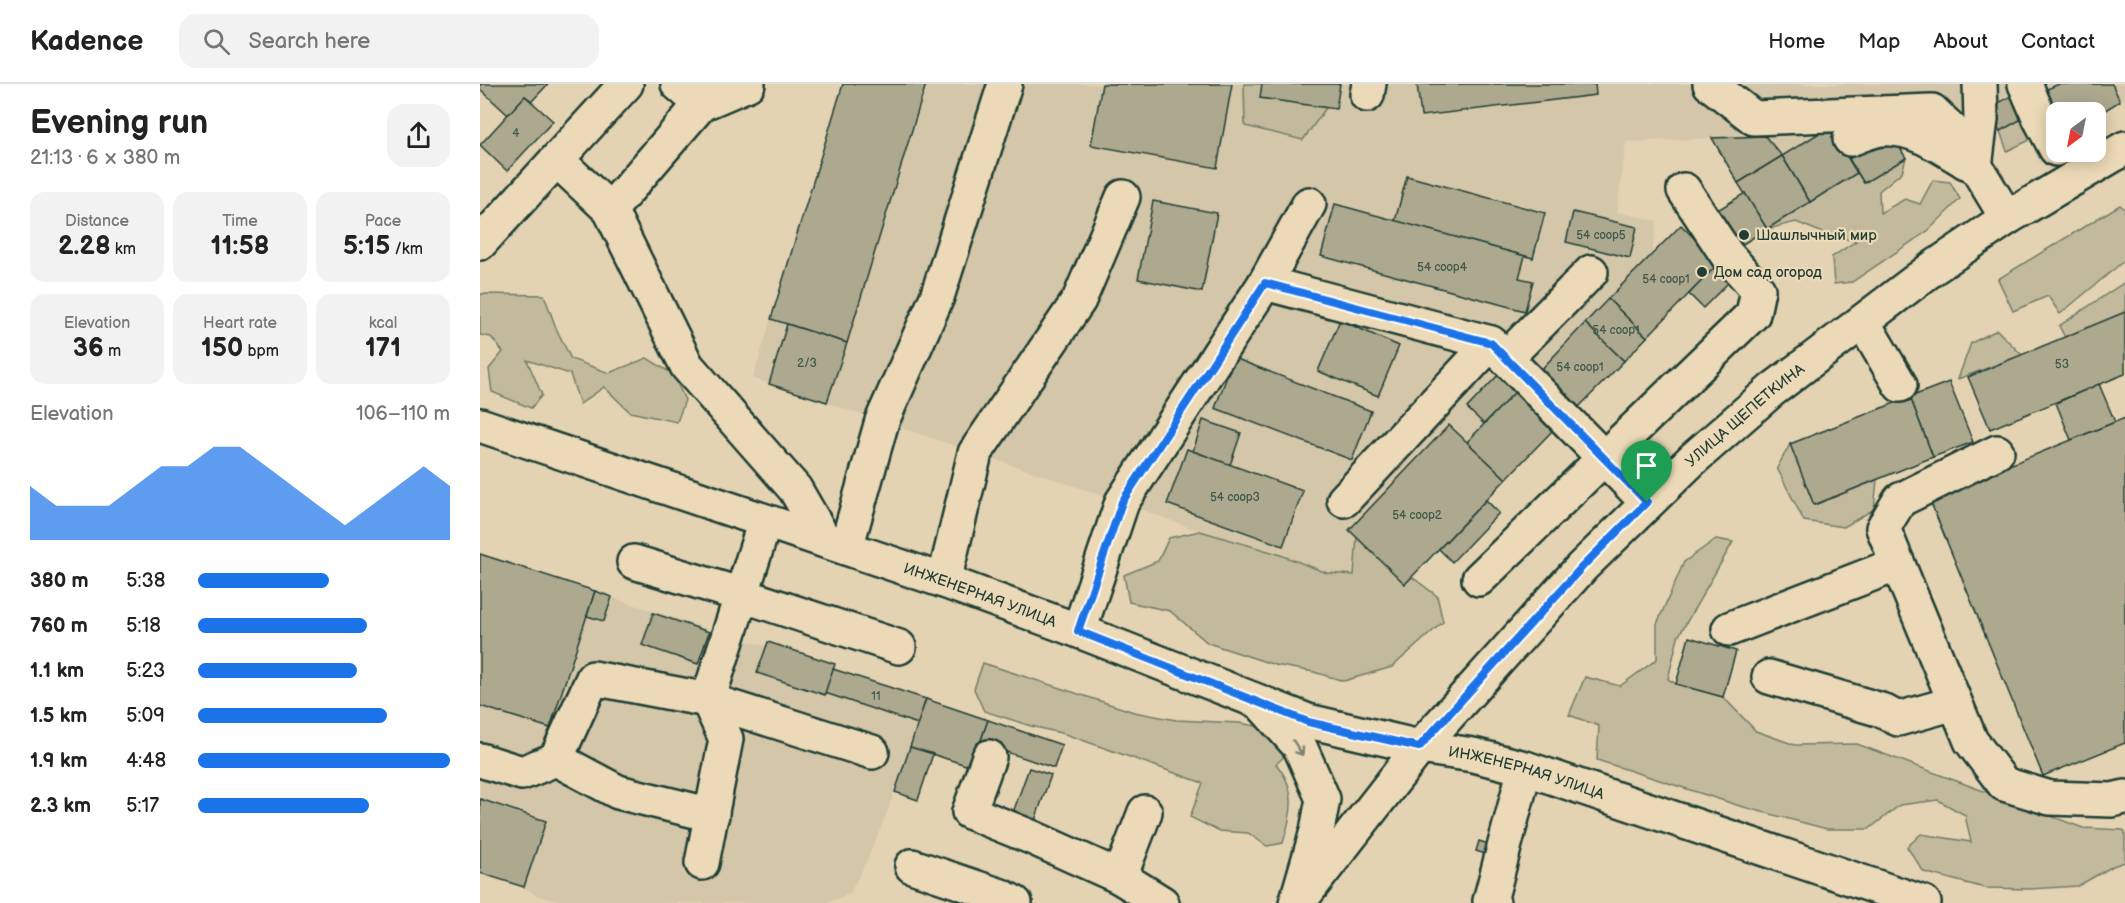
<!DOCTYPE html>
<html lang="en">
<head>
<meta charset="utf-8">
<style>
	body { margin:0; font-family:"Balsamiq Sans",sans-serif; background:#f2f2f2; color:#222; height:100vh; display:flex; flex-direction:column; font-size:22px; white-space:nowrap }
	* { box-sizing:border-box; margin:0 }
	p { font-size:20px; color:#767676 }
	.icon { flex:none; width:33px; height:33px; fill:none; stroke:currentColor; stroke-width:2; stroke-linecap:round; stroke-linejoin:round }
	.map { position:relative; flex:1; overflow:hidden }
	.details { display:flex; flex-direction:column; background:#fff; width:480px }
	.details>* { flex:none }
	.needle { width:39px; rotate:212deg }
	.tools { position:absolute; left:1566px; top:18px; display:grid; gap:12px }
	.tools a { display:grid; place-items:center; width:60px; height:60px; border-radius:12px; background:#fff; box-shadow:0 3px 15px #0003; font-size:30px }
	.pin { position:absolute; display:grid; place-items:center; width:51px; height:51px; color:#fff; margin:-62px -26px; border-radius:50% 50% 50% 0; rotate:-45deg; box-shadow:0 0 6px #0007 }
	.pin .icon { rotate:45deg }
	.round { display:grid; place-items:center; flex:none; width:63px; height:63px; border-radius:18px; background:#f2f2f2 }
	.summary { display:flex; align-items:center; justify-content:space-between; height:102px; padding:0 30px }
	h1 { font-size:33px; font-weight:700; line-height:45px }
	.stats { display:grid; grid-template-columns:repeat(3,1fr); gap:9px; height:102px; padding:6px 30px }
	.stats div { display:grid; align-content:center; border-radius:15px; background:#f2f2f2; text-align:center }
	.stats b { font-size:26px; font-weight:700 }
	.stats small { font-size:16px; font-weight:400 }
	.stats p { font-size:16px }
	.chart { height:168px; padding:12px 30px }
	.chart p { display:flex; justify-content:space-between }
	.chart svg { width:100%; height:108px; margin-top:6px; fill:#1a73e8; opacity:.7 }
	ul { padding:0 30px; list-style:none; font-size:20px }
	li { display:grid; grid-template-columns:96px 72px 1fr; align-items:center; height:45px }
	li i { height:15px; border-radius:8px; background:#1a73e8 }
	header { display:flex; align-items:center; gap:36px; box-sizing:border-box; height:84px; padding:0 30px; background:#fff; border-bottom:2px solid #e0e0e0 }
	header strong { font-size:28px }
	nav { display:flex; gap:33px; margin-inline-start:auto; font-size:21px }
	.search { width:420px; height:54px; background:#f2f2f2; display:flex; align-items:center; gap:15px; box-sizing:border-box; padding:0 21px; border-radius:18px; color:#767676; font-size:22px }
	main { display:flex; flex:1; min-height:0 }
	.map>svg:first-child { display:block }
	.built { fill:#d4c6a8 }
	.green { fill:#c3ba9d; stroke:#717c68; stroke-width:1.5 }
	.building { fill:#ada98f; stroke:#1f3d34; stroke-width:1.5 }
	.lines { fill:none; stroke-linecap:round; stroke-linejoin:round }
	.minor-casing { stroke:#1f3d34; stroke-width:38 }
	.major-casing { stroke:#1f3d34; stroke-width:38 }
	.minor { stroke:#ecd9b7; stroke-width:33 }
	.major { stroke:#ecd9b7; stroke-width:33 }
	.oneway { stroke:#7b836f }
	.route-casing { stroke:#fff; stroke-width:12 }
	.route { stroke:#1a73e8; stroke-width:8 }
	.poi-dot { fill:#1f3d34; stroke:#ecd9b7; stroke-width:2 }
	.labels { text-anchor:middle; stroke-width:4.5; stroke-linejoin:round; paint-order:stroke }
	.number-label { font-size:12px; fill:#42584b }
	.poi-label { font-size:15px; fill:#1f3d34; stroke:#ecd9b7; text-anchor:start }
	.street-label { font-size:15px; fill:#1f3d34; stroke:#ecd9b7 }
</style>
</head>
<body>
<header>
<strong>Kadence</strong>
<div class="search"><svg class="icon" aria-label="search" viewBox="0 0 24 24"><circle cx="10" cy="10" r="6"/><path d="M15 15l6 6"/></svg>Search here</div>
<nav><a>Home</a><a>Map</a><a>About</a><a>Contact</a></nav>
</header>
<main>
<section class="details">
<div class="summary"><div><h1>Evening run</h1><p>21:13 · 6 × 380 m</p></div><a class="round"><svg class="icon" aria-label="share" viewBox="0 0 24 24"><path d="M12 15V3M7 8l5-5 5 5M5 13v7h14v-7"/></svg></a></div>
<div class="stats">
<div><p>Distance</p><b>2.28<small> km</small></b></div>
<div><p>Time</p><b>11:58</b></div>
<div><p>Pace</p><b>5:15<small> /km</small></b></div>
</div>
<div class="stats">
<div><p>Elevation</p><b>36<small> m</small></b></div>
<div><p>Heart rate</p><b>150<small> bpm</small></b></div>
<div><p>kcal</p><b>171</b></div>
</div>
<div class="chart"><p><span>Elevation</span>106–110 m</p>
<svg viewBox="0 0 160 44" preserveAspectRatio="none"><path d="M0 44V22L10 30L20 30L30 30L40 22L50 14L60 14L70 6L80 6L90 14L100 22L110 30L120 38L130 30L140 22L150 14L160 22V44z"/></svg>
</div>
<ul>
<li><b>380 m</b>5:38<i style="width:52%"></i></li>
<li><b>760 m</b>5:18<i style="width:67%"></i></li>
<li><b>1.1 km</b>5:23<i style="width:63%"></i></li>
<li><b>1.5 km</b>5:09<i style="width:75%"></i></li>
<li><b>1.9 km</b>4:48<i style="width:100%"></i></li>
<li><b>2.3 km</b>5:17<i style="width:68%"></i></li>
</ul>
</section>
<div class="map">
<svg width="1645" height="819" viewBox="0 0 1645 819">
	<rect width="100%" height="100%" fill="#e4d3b2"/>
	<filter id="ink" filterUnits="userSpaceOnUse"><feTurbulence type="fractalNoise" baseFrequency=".0167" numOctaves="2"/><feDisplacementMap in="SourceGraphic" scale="12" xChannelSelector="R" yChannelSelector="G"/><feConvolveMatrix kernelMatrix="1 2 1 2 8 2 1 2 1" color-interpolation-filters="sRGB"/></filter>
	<g filter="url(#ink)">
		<g class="built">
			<polygon points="363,0 1645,0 1645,15 1616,32 1616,28 1576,28 1576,45 1549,31 1520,47 1510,30 1489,40 1349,43 1302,72 1285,52 1146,58 1137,128 1177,137 1172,170 1239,179 1095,327 1074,345 925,500 903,517 642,418 273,294"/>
			<polygon points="0,470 249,552 286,562 288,558 355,580 354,585 446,615 407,729 388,774 370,809 347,819 91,819 57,812 44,803 0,789"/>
		</g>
		<g class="green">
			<polygon points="764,0 782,0 781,14 846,24 823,56 765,42"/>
			<polygon points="1549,31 1553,39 1548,57 1527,67 1520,47"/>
			<polygon points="1426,74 1422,88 1399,107 1400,129 1425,115 1440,120 1453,96 1470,98 1480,115 1449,146 1372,198 1354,200 1352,173 1376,157 1348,151 1316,138 1287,145 1377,89 1384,99"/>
			<polygon points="1640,121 1645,125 1645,176 1580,230 1568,212 1533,227 1518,195"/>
			<polygon points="1645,198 1645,228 1585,253 1579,242"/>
			<polygon points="0,210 64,211 76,244 91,275 129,289 167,274 193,290 205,316 197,338 150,328 124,303 100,320 90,290 47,276 62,311 51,324 12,308 9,285 23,268 11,253 0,251"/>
			<polygon points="1517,246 1542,271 1478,295 1491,259"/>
			<polygon points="1310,360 1334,421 1397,396 1394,425 1364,443 1324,437 1297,384"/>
			<polygon points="720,447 798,470 847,489 874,491 877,453 925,500 932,493 957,512 963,538 912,583 864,597 834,588 795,581 728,559 690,527 649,518 644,491 678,477 689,454"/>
			<polygon points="1236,455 1253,458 1198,553 1188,595 1196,600 1243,613 1276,647 1315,661 1377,660 1603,744 1643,746 1645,748 1645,778 1633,782 1598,802 1550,805 1505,804 1444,788 1427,763 1441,750 1491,758 1485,731 1458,716 1420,721 1389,745 1347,745 1260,722 1117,676 1119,642 1089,631 1105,593 1140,602 1177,575 1177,540 1204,478"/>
			<path d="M503,579L654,628L696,636L759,639L787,644L808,669L796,680C818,706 812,729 803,759L787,762L768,749L738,747L710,733L723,699L585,650L551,642L504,627L494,605Z"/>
		</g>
		<g class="building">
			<polygon points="0,0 68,0 52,17 45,12 28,31 0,5"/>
			<polygon points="363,0 446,0 367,259 291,235"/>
			<polygon points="622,0 752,0 737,84 611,61"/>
			<polygon points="782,0 860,0 856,25 780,14"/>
			<polygon points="937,0 1115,0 1116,11 941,32"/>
			<polygon points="1579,0 1632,0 1640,17 1616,32 1616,28 1576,28 1576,45 1558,9"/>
			<polygon points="1536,9 1549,31 1520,47 1508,25"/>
			<polygon points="45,12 73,37 27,87 0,61"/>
			<polygon points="1349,43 1377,89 1330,118 1302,72"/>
			<polygon points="1411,49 1426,74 1384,99 1369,75"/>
			<polygon points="1285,52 1302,72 1258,99 1232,54"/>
			<polygon points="1302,72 1330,118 1287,145 1258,99"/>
			<polygon points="927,92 1065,129 1053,174 915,137"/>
			<polygon points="1265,109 1287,145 1255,165 1233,129"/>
			<polygon points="673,117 737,129 722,208 658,195"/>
			<polygon points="855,120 1045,172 1039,194 1053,197 1045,227 841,172"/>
			<polygon points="1093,128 1157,143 1150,174 1086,158"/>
			<polygon points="1201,141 1239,179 1167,253 1128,215"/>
			<polygon points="1239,179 1254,193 1223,224 1209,210"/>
			<polygon points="1128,215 1167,253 1144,277 1105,239"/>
			<polygon points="1645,228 1645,290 1510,345 1488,293"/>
			<polygon points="860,236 919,262 898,312 838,287"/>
			<polygon points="1105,239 1144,277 1095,327 1057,290"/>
			<polygon points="307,240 367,259 347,318 289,300"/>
			<polygon points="754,274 891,327 872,376 735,324"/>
			<polygon points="1018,291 1035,308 1004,340 987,324"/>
			<polygon points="1469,298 1493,358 1453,373 1430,313"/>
			<polygon points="1619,300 1635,338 1591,356 1576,319"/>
			<polygon points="1035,308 1074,345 1026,395 987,358"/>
			<polygon points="1430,313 1453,373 1334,421 1310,360"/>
			<polygon points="1645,334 1645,659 1563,692 1449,414"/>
			<polygon points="723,336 761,349 750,381 713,367"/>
			<polygon points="969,341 1026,395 925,500 869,446"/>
			<polygon points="707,365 823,407 803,462 687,420"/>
			<polygon points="1006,416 1019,429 972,478 959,465"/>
			<polygon points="0,470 115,507 70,644 0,622"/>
			<polygon points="115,507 132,513 124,537 107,532"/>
			<polygon points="173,529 229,548 218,580 162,561"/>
			<polygon points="1209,553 1256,567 1243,613 1196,600"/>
			<polygon points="288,558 355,580 345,611 277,589"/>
			<polygon points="353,585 446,615 438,640 345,609"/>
			<polygon points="446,615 508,636 492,683 430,663"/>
			<polygon points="508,636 582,661 574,684 500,659"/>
			<polygon points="430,663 453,670 438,716 415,708"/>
			<polygon points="549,684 571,691 553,742 531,734"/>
			<polygon points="0,715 66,737 44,803 0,789"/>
			<polygon points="999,757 1018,763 1014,773 996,767"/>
		</g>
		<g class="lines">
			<g class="minor-casing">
				<g id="minor">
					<polyline points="198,0 221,20"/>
					<polyline points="1230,0 1274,34 1452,27 1473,47 1481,58 1527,134"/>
					<polyline points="1545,0 1560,35 1576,65"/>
					<polyline points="887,11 889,0"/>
					<path d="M1370,55C1379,52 1391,46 1401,45C1433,42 1460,62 1486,78"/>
					<polyline points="78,77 130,126 207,282 315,405 345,457"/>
					<polyline points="1495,83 1501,35 1500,0"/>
					<polyline points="130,126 221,20 268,0"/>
					<polyline points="0,159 146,0"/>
					<polyline points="785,199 829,120"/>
					<polyline points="1383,238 1420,301"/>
					<polyline points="1026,274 1111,188"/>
					<path id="s1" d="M0,341L464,497L599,547L828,637L940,663L993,671L1045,684L1444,819"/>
					<polyline points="1517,368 1420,416 1403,444 1491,657 1524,700 1570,714 1632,716 1645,713"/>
					<polyline points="864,416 1011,259"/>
					<polyline points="366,464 402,337 457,213 525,0"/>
					<polyline points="154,478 262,511 419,563"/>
					<polyline points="999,495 1273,230 1278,206 1247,171 1204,106"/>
					<polyline points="464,497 495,369 599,216 643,113"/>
					<polyline points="1249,545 1418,480"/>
					<polyline points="599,547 642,418 785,199 1011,259 1167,418"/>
					<polyline points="1289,593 1401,626 1418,635 1475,619"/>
					<polyline points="784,623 820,663 843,715 837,747 816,819"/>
					<polyline points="509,673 489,728 551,753 640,793 682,819"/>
					<polyline points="76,675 138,708 232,731"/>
					<polyline points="0,676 42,689 76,675 113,594 228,616 392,668"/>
					<polyline points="222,779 246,655 228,616 285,437"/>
					<polyline points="432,782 521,812 535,819"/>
					<polyline points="640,793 665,728"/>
					<polyline points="1013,819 1010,817 1045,684"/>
				</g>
			</g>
			<g class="major-casing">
				<g id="major">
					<path id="s2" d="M818,819L940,663L1102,483L1213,375L1292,306L1453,184L1527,134L1645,64"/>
				</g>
			</g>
			<use href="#minor" class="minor"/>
			<use href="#major" class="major"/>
		</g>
		<defs><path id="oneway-shaft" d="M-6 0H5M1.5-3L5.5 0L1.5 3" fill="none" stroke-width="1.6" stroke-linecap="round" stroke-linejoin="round" transform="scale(1.5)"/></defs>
		<use class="oneway" href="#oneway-shaft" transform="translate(818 664) rotate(57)"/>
	</g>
	<g class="lines" filter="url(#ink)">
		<g class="route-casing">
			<polygon id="route" points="785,199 1011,259 1167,418 1102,483 939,663 828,638 598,547 642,418"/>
		</g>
		<use href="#route" class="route"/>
	</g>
	<g class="poi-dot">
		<circle cx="1264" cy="151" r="6"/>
		<circle cx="1222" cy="188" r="6"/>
	</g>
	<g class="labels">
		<g class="number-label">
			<text x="36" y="53">4</text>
			<text x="1121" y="155">54 соор5</text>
			<text x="962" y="187">54 соор4</text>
			<text x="1186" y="199">54 соор1</text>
			<text x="1136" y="250">54 соор1</text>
			<text x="327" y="283">2/3</text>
			<text x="1582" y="284">53</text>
			<text x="1100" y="287">54 соор1</text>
			<text x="755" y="417">54 соор3</text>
			<text x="937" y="435">54 соор2</text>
			<text x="396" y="616">11</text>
		</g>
		<g class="poi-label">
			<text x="1276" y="156">Шашлычный мир</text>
			<text x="1234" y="193">Дом сад огород</text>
		</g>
		<g class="street-label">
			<text dy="5" stroke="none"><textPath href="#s2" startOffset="663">УЛИЦА ЩЕПЕТКИНА</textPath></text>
			<text dy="5" stroke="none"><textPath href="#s1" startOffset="528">ИНЖЕНЕРНАЯ УЛИЦА</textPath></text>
			<text dy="5" stroke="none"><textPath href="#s1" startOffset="1104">ИНЖЕНЕРНАЯ УЛИЦА</textPath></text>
		</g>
	</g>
</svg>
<div class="tools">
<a><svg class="needle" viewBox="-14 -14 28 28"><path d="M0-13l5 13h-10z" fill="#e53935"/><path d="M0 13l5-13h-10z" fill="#767676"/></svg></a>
</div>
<div class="pin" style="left:1167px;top:418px;background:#1e9e55"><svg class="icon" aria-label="arrive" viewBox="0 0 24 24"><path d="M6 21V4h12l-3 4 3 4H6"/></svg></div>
</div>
</main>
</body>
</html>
